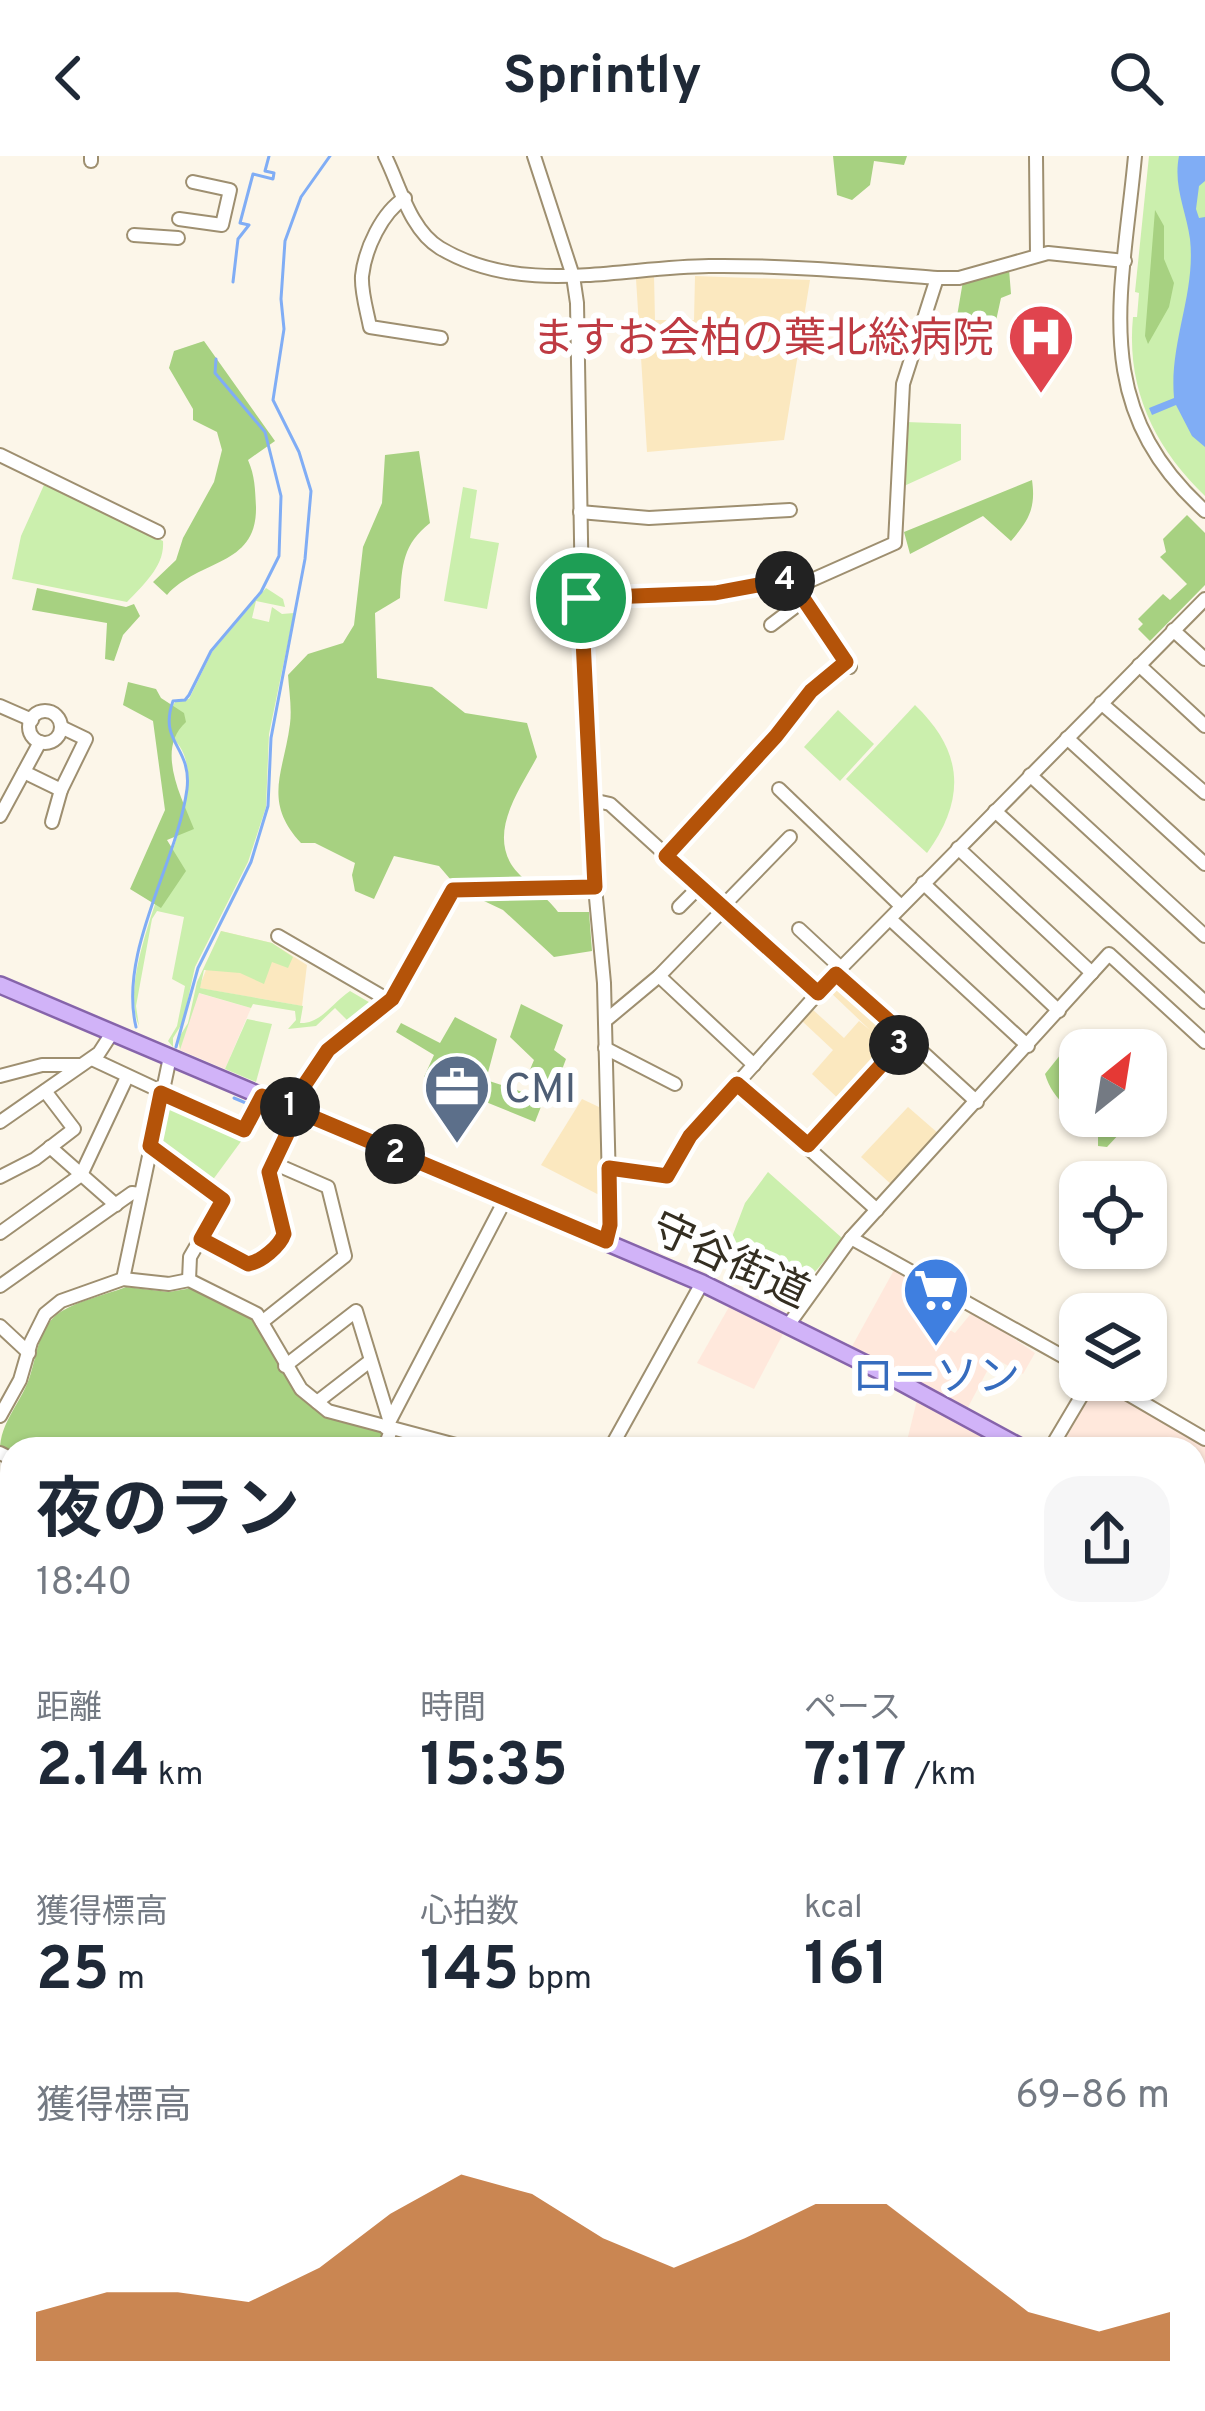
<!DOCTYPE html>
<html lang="ja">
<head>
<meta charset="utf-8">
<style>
	body { margin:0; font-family:Overpass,"Noto Sans JP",sans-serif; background:#f6f6f7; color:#1f2937; height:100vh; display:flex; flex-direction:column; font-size:45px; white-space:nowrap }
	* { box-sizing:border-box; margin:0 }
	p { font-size:39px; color:#747a83 }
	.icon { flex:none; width:66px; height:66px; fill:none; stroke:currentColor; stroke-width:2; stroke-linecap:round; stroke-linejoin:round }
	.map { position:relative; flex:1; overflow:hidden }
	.details { position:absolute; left:0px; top:1281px; width:1206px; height:975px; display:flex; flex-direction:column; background:#fff; border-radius:36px 36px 0 0; box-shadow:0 3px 9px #0004 }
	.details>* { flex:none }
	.needle { width:78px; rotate:30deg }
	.buttons { position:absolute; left:1059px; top:873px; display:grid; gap:24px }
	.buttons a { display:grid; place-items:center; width:108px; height:108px; border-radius:24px; background:#fff; box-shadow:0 3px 9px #0004; font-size:60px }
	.pin { position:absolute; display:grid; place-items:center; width:102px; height:102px; color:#fff; margin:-51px; border:6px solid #fff; border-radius:50%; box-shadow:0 3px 12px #0007 }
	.km { position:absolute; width:60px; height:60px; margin:-30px; border-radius:50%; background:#222; color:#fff; font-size:33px; line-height:60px; text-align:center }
	.round { display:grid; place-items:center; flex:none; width:126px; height:126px; border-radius:36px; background:#f6f6f7 }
	.summary { display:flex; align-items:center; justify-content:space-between; height:204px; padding:0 36px }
	h1 { font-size:66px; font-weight:700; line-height:90px }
	.metrics { display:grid; grid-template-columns:repeat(3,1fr); gap:18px; height:204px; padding:12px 36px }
	.metrics div { display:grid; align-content:center }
	.metrics b { font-size:60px; font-weight:700 }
	.metrics small { font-size:33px; font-weight:400 }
	.metrics p { font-size:33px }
	.chart { height:336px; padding:24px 36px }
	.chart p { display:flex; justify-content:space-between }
	.chart svg { width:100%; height:216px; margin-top:12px; fill:#b45309; opacity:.7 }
	header { display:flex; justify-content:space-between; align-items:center; height:156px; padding:0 36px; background:#fff; font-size:54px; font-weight:700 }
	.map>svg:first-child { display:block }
	.commercial { fill:#ffe8dc }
	.built { fill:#fbe8bf }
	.green { fill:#cbefad }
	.forest { fill:#a7d181 }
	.water { fill:#80adf5 }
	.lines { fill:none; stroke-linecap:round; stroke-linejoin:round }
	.stream { stroke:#80adf5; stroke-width:3 }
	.minor-casing { stroke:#9e8f70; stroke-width:16 }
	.major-casing { stroke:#8664aa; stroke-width:20 }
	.minor { stroke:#fff; stroke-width:12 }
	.major { stroke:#d1b3f8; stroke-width:15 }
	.rail-casing { stroke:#878174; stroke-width:8 }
	.rail { stroke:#fff; stroke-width:3; stroke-dasharray:9; stroke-linecap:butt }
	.route-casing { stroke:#fff; stroke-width:24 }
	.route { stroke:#b45309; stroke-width:15 }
	.labels { text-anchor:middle; stroke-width:12; stroke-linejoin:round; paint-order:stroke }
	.health-label { font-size:42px; fill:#be3a42; stroke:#fff; text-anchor:end }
	.service-label { font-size:42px; fill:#4e5e75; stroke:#fff; text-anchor:start }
	.street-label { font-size:42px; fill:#342e21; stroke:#fff }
	.shop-label { font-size:42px; fill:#366cbe; stroke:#fff }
</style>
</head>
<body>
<header><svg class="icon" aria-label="back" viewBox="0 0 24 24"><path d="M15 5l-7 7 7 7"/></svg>Sprintly<svg class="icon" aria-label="search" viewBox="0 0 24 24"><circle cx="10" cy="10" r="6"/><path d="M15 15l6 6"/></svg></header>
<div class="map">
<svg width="1205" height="2255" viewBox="0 0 1205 2255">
	<rect width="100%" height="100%" fill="#fcf6e9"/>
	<g class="commercial">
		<polygon points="198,837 251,852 225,913 180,894"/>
		<polygon points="894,1114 944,1143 938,1154 948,1161 943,1170 955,1177 973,1155 1035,1197 1023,1218 994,1202 966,1255 850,1194"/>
		<polygon points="729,1151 783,1178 754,1233 697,1207"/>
		<polygon points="1103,1229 1205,1287 1205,1387 1194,1381 1194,1293 1060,1293 1095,1231"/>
		<polygon points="917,1244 977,1277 1007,1293 905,1293"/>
	</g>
	<g class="built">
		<polygon points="654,119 655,164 694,164 695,120 810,124 784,284 647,296 636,123"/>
		<polygon points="221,775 272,787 307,809 302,850 199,832"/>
		<polygon points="837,825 902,883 842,946 812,918 833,894 802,865 812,853 844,882 859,865 870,874 828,834"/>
		<polygon points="582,943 599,951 603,1041 541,1009"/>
		<polygon points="908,951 939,978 892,1029 861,1001"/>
		<polygon points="1196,1402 1205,1407 1205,1576 1194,1599"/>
		<polygon points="1194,2162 1205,2169 1205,2255 1109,2255 1116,2244 1194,2244"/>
		<polygon points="895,2244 1103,2244 1096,2255 879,2255"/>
	</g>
	<g class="green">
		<path d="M1149,0H1205V340C1154,291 1126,232 1133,161H1137L1139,137L1135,136Z"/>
		<polygon points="906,266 961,268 961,304 904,330"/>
		<path d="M44,329L163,385C165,410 143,429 127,446L12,423L21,380Z"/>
		<polygon points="463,331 477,334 470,382 499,387 487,453 444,445"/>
		<path d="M266,432L283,443L285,451L256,445L252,462L269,466L272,451L282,458L294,457L269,578L266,651L248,706L195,811L183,866L173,882V891L168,885L177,870L185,830L172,823L184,761L157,755L152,763L136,850L139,870C109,800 228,629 173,583L172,550L178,543H189L212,496Z"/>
		<path d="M915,549C964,596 966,643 927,697L846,623Z"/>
		<polygon points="838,554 874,588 840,625 804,591"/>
		<path d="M221,775L272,787L293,801L288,812L272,806L264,828L240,817L204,814L200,832L303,850L300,867C321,868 332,847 350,835L379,852L352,869L335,852L316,870L288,873L296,864L295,855L253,848L251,852L199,837L180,894L178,883L188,867L197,826Z"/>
		<polygon points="247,863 272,868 256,926 225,913"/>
		<polygon points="170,946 245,980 209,1029 159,992 156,986 164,948"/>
		<path d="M768,1016L842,1082C791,1150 794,1138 724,1102L745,1047Z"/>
		<polygon points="12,1797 12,1959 0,1957 0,1800"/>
	</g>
	<g class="forest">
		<polygon points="833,0 907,0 904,9 874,5 870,29 852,44 837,39"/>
		<polygon points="1155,54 1164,70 1164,103 1174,127 1169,151 1148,188 1145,180"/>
		<polygon points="1009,113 1011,138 1001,142 990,192 957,190 955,172 963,125"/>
		<path d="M204,185L275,285L248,304C255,320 255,333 256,351C257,411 201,402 167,439L153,426L176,404L183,382L214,326L222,294L217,276L193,264V253L169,212L174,195Z"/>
		<path d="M419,295L430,367C403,388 402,409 400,442L375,457L377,522L432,531L465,557L527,567L537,601C521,632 490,672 511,708C520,723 546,739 558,756H589L592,795L554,801L503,754L484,745L477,724H451L439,710L394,700L374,743L355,735L352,719L355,707L315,687H301C262,645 284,616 290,568C292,552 289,534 288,519L308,498L343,487L354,469L363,391L382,347L385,299Z"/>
		<path d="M1032,324C1036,352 1029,364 1011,385L983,360L910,398L904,376Z"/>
		<polygon points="1187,359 1205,377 1205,429 1150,485 1138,473 1143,468 1138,463 1163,438 1170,444 1187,428 1160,401 1166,396 1163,383"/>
		<polygon points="37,432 126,451 134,448 140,460 123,479 114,505 105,503 107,467 32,454"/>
		<path d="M128,526L156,533L161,542L184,557L186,566C155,594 182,642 194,673L167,684L186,715L161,752L130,733L165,654L153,565L123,549Z"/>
		<polygon points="521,848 563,869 554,894 566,903 557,927 529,916 534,904 510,881"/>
		<polygon points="455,861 497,883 486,924 544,943 535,966 424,921 434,899 396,876 401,867 440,887"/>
		<path d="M1065,893L1078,905L1080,960H1136L1107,991L1098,990V974C1076,958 1053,946 1045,918Z"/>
		<path d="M126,1131L169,1136L198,1131L254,1162L299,1236L382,1274L385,1277L379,1293H12V1298L0,1294C0,1267 20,1248 29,1223C37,1201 38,1169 62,1155C80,1144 105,1139 126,1131Z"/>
	</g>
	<path class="water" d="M1179,0H1205V25L1199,30L1196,53L1199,62L1205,61V291L1192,280L1176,249L1152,259L1149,252L1174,242C1169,186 1196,138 1190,83C1186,54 1173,30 1179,0Z"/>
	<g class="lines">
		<g class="stream">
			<polyline points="233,126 238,83 249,69 240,67 253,18 273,23 274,17 265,15 269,0"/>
			<path d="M136,871C118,795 177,708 187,633C192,590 158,587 173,545L185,544L189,539L211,495L261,436L279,400L281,340L265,276L215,217L216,203"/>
			<polyline points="176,891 198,812 251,706 268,650 271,582 305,403 311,335 299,296 273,244 284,173 281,143 285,85 301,41 330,0"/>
			<polyline points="234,942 253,950"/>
		</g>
		<g class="minor-casing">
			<g id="minor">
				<path d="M385,0C400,30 410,74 440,92C522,141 620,111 709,110C785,109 862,116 937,122H959L1048,97L1125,105"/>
				<polyline points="534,0 573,120 577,147 583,501 588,538 595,731 604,827 610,1069 606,1085"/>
				<polyline points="1036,0 1037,99"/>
				<path d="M1135,0C1122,139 1088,250 1205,355"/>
				<polyline points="91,5 91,0"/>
				<path d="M405,42C382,56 365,93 362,120C361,136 367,155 370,171L441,182"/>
				<polyline points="179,63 222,69 230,34 193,26"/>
				<polyline points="134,79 178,82"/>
				<polyline points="0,299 158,376"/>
				<polyline points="580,356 649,362 790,354"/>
				<polyline points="796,431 895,387 903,228 937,122"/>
				<polyline points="581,443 715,437 791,423 850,511"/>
				<polyline points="771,469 804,444"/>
				<polyline points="1173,474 1205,503"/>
				<polyline points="1139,509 1205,570"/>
				<polyline points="1101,547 1205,637"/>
				<polyline points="0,550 32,564"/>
				<circle cx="45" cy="571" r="16"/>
				<polyline points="1067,582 1205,708"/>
				<polyline points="24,616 61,634 86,583 61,571"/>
				<polyline points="1030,619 1205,780"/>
				<polyline points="779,633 901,750"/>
				<polyline points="592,644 610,648 818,837"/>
				<polyline points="995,655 1205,846"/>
				<polyline points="0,660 40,586"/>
				<polyline points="52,666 61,634"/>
				<polyline points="958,692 1092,817"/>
				<polyline points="666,700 775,580 811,535 846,506"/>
				<polyline points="923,727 1059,855"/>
				<polyline points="679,751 699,731"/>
				<polyline points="722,751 790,681"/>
				<polyline points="890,763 1028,890"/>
				<polyline points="799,773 841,812"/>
				<polyline points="278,780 390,845"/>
				<polyline points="836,817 977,946"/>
				<polyline points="659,820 754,909"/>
				<polyline points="605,865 659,820 724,753"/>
				<polyline points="605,892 675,928"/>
				<polyline points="92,903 244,974 262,940"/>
				<polyline points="0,920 42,909 81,909"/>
				<polyline points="737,928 877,1054"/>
				<polyline points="289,952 328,894 392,843 453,733 595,731"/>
				<polyline points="0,966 99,897 112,877"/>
				<polyline points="808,989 907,881"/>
				<polyline points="150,990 223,1044 190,1101 189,1124"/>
				<polyline points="50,991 116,1049"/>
				<polyline points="609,1012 667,1020 690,980 836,817 1205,443"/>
				<polyline points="0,1021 35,1003 74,973 45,935"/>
				<polyline points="0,1077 81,1019 127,921"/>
				<polyline points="851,1082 1080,1210"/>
				<path d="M201,1083L248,1107C261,1106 280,1090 284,1078L269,1016L298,955"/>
				<polyline points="123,1123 170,901"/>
				<polyline points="0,1130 132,1037 140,1038"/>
				<polyline points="262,1166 345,1100 328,1031 273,1007"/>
				<polyline points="789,1168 851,1082 1109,798 1205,886"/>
				<polyline points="0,1170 29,1197"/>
				<polyline points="285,1210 356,1155 389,1263"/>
				<polyline points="1104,1224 1205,1283"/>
				<polyline points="317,1246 370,1205"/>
				<polyline points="0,1260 20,1224 31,1186 45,1158 61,1145 123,1123 169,1128 189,1124 257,1158 301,1233 328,1255 471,1293"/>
				<polyline points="386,1272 505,1044"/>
				<polyline points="384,1293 391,1274"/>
				<polyline points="610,1293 702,1127"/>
				<polyline points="1050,1293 1091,1224"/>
				<polyline points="0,1297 12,1303"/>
				<polyline points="0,1558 12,1582"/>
				<path d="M0,1667C17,1643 9,1610 12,1582"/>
				<polyline points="0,1690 12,1719"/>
				<polyline points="1196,1833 1205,1846"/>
				<polyline points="1194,2027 1205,2029"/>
				<polyline points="12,2036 3,2079 12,2086"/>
				<polyline points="1194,2157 1205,2165"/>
				<polyline points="0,2171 12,2157"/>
				<polyline points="0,2229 14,2255"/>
				<polyline points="271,2244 272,2255"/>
				<polyline points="774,2244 791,2255"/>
				<polyline points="528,2247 607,2255"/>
				<polyline points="235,2255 241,2244"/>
				<polyline points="874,2255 884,2244"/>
				<polyline points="1103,2255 1110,2244"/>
			</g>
		</g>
		<g class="major-casing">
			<g id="major">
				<polyline points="0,829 702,1127 880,1215 1024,1293"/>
				<polyline points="1194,1391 1205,1397"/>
				<polyline points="1194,1970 1205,1970"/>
				<polyline points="0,2028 12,2026"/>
				<polyline points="290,2255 295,2244"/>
			</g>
		</g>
		<use href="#minor" class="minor"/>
		<use href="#major" class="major"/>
		<g class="rail-casing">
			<g id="rail">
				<polyline points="1194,2002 1205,2002"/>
				<polyline points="0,2052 12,2050"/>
			</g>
		</g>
		<use href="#rail" class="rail"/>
	</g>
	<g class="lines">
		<g class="route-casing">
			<path id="route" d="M581,442L595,731L453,734L392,843L328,894L289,952L298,955L269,1016L284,1078C280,1090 261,1106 248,1108L201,1083L223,1044L150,990L161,937L244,974L262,940L289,952L298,955L606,1085L610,1069L609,1012L667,1020L690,980L737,928L808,989L907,881L836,818L818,837L666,700L776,580L811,535L846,506L790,423L715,437L581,442"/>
		</g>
		<use href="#route" class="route"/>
	</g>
	<defs>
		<g id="hospital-pin" transform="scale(3.45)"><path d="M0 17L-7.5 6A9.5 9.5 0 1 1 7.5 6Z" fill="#e0444e" stroke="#fff"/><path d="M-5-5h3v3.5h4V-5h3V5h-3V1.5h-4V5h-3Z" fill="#fff"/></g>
		<g id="office-pin" transform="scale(3.45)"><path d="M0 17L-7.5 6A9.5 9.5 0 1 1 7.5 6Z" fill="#5c6f8a" stroke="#fff"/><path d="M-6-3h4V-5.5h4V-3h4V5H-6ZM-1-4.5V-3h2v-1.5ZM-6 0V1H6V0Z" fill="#fff"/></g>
		<g id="supermarket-pin" transform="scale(3.45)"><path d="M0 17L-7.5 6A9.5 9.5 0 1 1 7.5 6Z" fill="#3f7fe0" stroke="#fff"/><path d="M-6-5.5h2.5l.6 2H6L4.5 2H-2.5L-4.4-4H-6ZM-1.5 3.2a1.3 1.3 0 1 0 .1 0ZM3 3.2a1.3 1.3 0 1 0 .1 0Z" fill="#fff"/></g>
	</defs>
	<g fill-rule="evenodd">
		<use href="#hospital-pin" x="1041" y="181"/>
		<use href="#office-pin" x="457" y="931"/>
		<use href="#supermarket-pin" x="936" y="1134"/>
	</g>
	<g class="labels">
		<g class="health-label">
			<text x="994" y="196">ますお会柏の葉北総病院</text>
		</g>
		<g class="service-label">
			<text x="504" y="946">CMI</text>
		</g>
		<g class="street-label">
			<text transform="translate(731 1103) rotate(25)" y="15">守谷街道</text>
		</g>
		<g class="shop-label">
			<text x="936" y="1234">ローソン</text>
		</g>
	</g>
</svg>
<div class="buttons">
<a><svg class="needle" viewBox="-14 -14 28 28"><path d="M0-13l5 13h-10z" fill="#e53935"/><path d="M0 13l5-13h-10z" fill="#747a83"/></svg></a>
<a><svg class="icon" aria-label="locate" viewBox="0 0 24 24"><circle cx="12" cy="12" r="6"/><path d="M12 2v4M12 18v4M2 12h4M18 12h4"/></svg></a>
<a><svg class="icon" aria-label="layers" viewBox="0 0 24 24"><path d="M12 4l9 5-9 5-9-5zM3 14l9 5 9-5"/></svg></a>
</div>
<div class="pin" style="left:581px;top:442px;background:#1e9e55"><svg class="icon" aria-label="arrive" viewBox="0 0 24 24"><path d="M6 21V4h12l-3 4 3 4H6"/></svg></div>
<b class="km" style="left:290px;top:951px">1</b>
<b class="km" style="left:395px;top:998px">2</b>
<b class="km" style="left:899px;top:889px">3</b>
<b class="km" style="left:785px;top:425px">4</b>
<section class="details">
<div class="summary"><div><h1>夜のラン</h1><p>18:40</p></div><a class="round"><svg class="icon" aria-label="share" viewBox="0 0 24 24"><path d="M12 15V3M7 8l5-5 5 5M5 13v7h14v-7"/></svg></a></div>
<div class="metrics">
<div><p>距離</p><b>2.14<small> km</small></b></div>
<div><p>時間</p><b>15:35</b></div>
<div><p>ペース</p><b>7:17<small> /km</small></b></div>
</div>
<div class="metrics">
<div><p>獲得標高</p><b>25<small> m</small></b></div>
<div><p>心拍数</p><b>145<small> bpm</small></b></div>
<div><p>kcal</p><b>161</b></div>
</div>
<div class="chart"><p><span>獲得標高</span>69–86 m</p>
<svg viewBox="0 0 160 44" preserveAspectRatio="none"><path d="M0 44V34L10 30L20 30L30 32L40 25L50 14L60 6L70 10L80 19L90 25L100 19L110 12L120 12L130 23L140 34L150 38L160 34V44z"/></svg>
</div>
</section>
</div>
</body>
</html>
